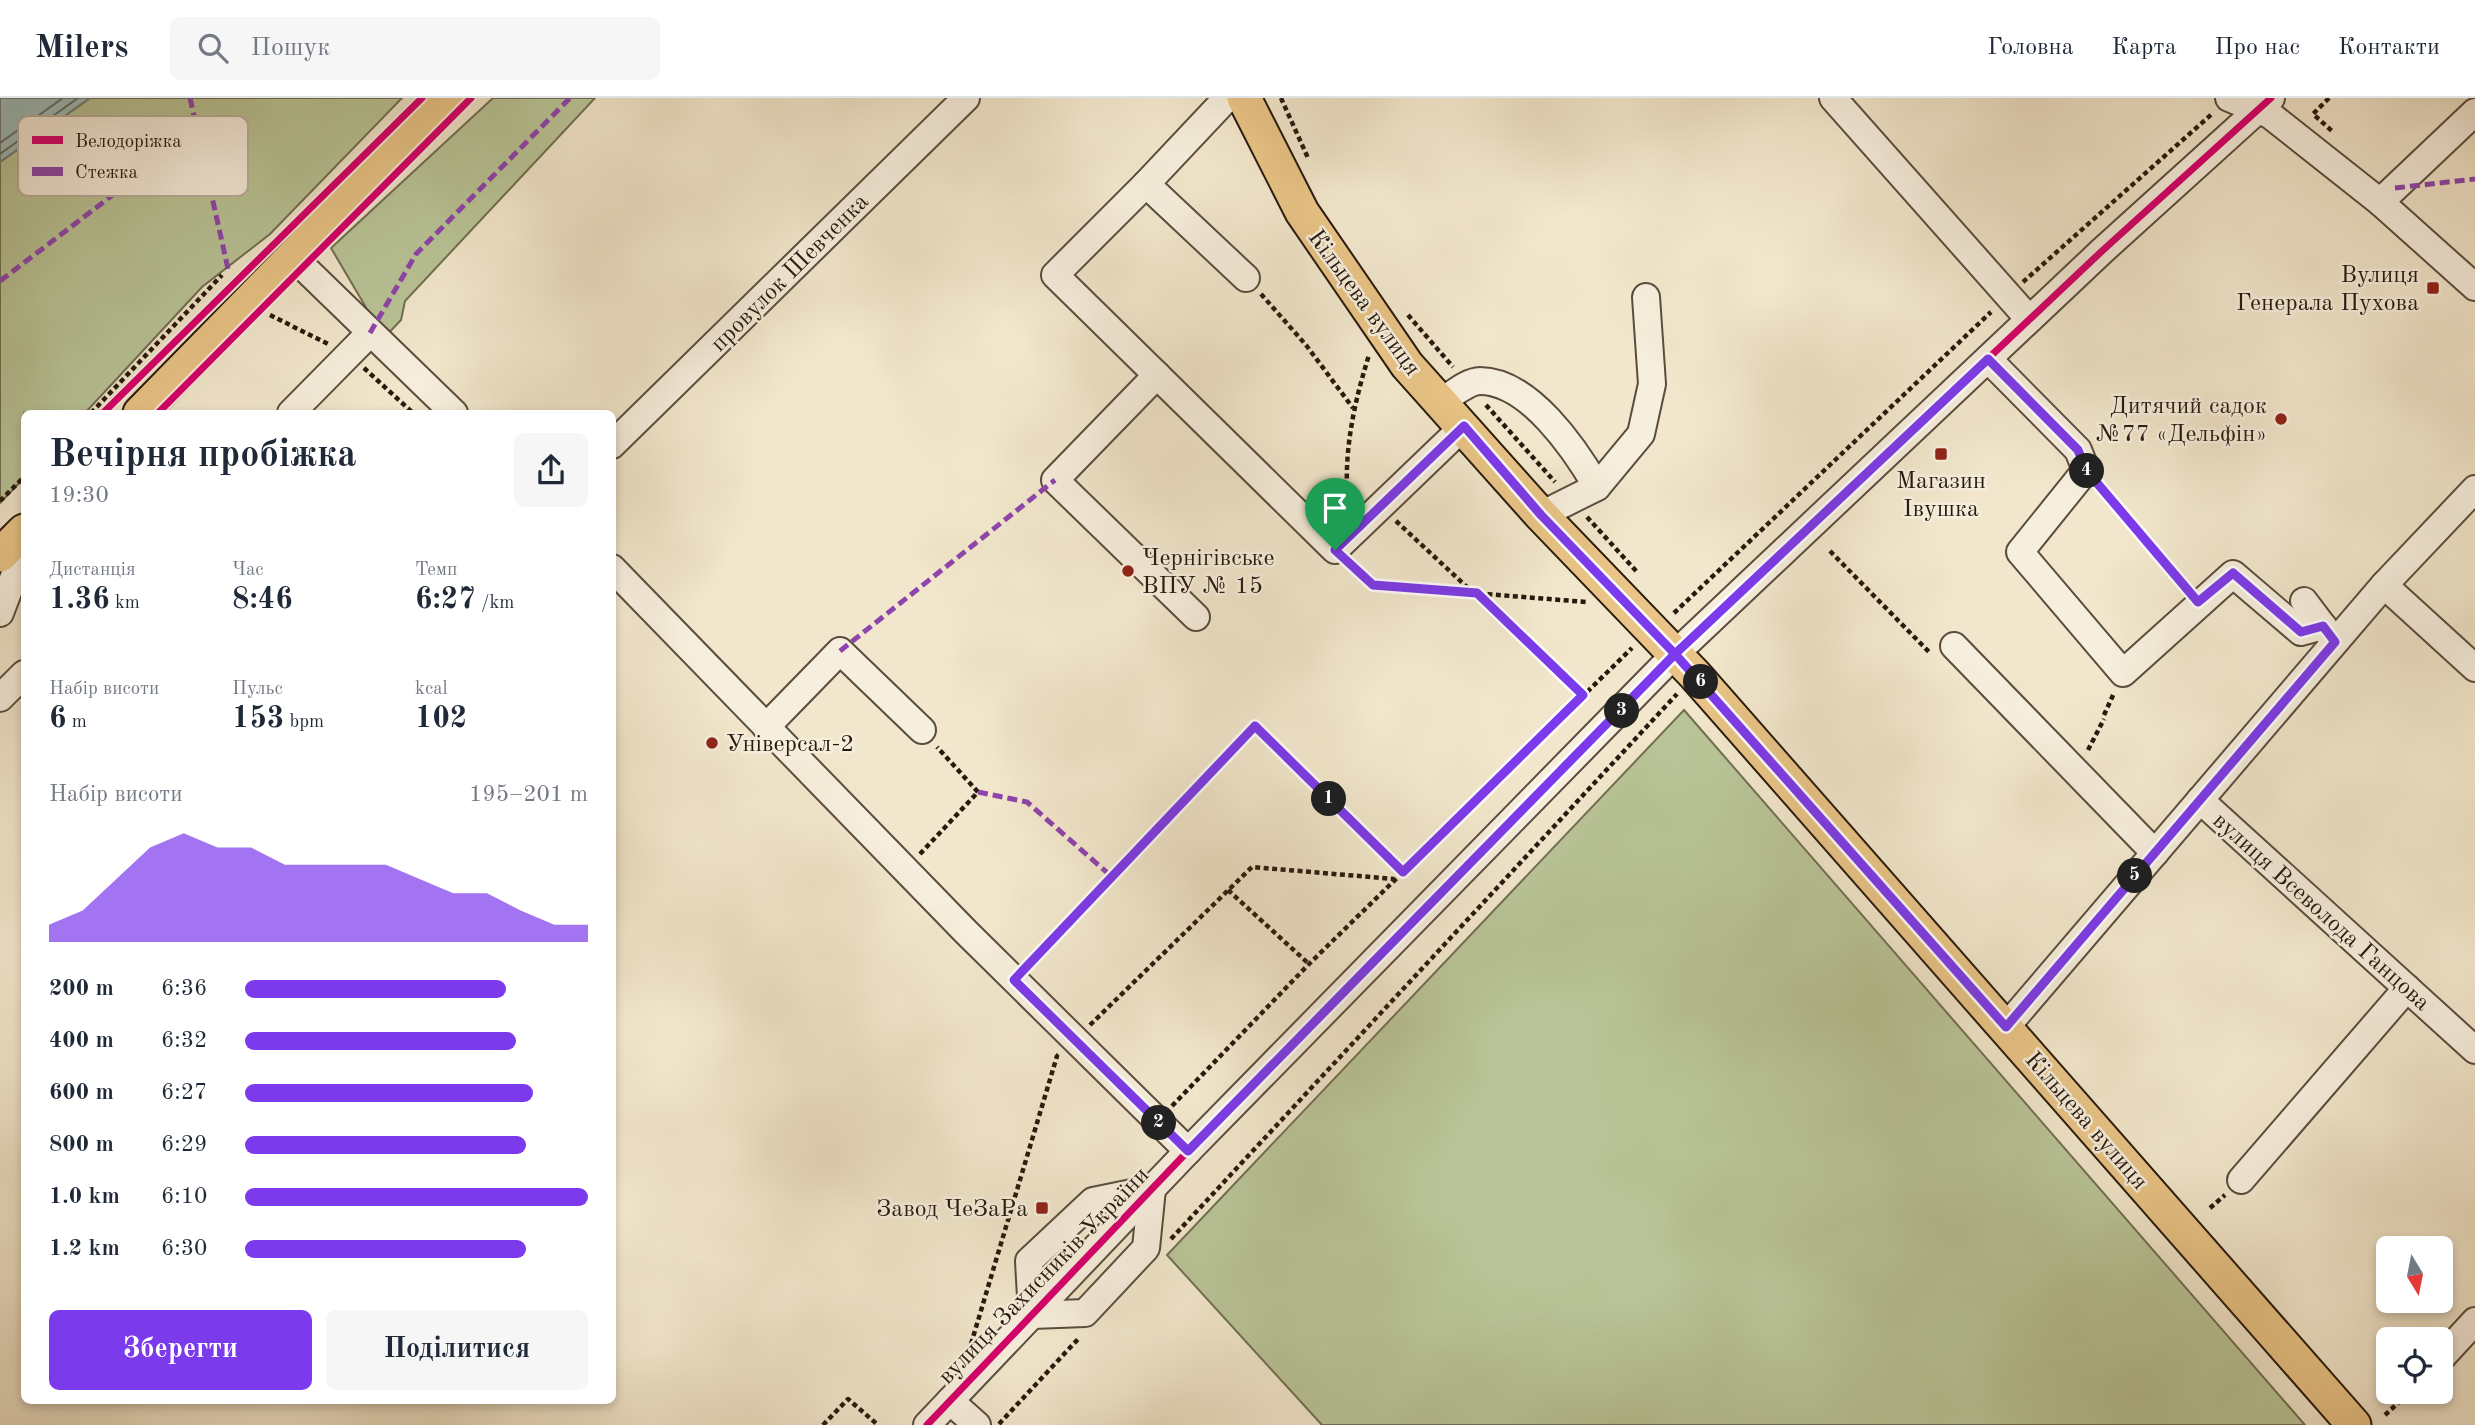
<!DOCTYPE html>
<html lang="uk">
<head>
<meta charset="utf-8">
<style>
	body { margin:0; font-family:"Old Standard TT",serif; background:#f6f6f7; color:#1f2937; height:100vh; display:flex; flex-direction:column; font-size:26px; white-space:nowrap }
	* { box-sizing:border-box; margin:0 }
	p { font-size:23px; color:#747a83 }
	.icon { flex:none; width:38px; height:38px; fill:none; stroke:currentColor; stroke-width:2; stroke-linecap:round; stroke-linejoin:round }
	.map { position:relative; flex:1; overflow:hidden }
	.panel { position:absolute; left:21px; top:312px; width:595px; height:994px; display:flex; flex-direction:column; background:#fff; border-radius:10px; box-shadow:0 4px 10px #0003 }
	.panel>* { flex:none }
	.needle { width:46px; rotate:170deg }
	.controls { position:absolute; left:2376px; top:1138px; display:grid; gap:14px }
	.controls a { display:grid; place-items:center; width:77px; height:77px; border-radius:10px; background:#fff; box-shadow:0 4px 10px #0003; font-size:35px }
	.pin { position:absolute; display:grid; place-items:center; width:60px; height:60px; color:#fff; margin:-72px -30px; border-radius:50% 50% 50% 0; rotate:-45deg; box-shadow:0 0 7px #0007 }
	.pin .icon { rotate:45deg }
	.km { position:absolute; width:35px; height:35px; margin:-18px; border-radius:50%; background:#222; color:#fff; font-size:19px; line-height:35px; text-align:center }
	.round { display:grid; place-items:center; flex:none; width:74px; height:74px; border-radius:10px; background:#f6f6f7 }
	.overview { display:flex; align-items:center; justify-content:space-between; height:119px; padding:0 28px }
	h1 { font-size:38px; font-weight:600; line-height:52px }
	.metrics { display:grid; grid-template-columns:repeat(3,1fr); gap:10px; height:119px; padding:7px 28px }
	.metrics div { display:grid; align-content:center }
	.metrics b { font-size:30px; font-weight:600 }
	.metrics small { font-size:19px; font-weight:400 }
	.metrics p { font-size:19px }
	.chart { height:196px; padding:14px 28px }
	.chart p { display:flex; justify-content:space-between }
	.chart svg { width:100%; height:126px; margin-top:7px; fill:#7c3aed; opacity:.7 }
	.button { display:flex; gap:14px; margin-top:auto; padding:14px 28px }
	.button a { flex:1; height:80px; border-radius:10px; background:#7c3aed; color:#fff; font-size:28px; font-weight:600; line-height:80px; text-align:center }
	.button a+a { background:#f6f6f7; color:#1f2937 }
	ul { padding:0 28px; list-style:none; font-size:23px }
	li { display:grid; grid-template-columns:112px 84px 1fr; align-items:center; height:52px }
	li i { height:18px; border-radius:9px; background:#7c3aed }
	header { display:flex; align-items:center; gap:42px; box-sizing:border-box; height:98px; padding:0 35px; background:#fff; border-bottom:2px solid #e0e1e3 }
	header strong { font-size:33px }
	nav { display:flex; gap:38px; margin-inline-start:auto; font-size:24px }
	.search { width:490px; height:63px; background:#f6f6f7; display:flex; align-items:center; gap:18px; box-sizing:border-box; padding:0 24px; border-radius:10px; color:#747a83; font-size:26px }
	.map>svg:first-child { display:block }
	.green { fill:#b9c598; stroke:#706f52; stroke-width:2 }
	.water { fill:#9dbebf; stroke:#6e7c78; stroke-width:2 }
	.lines { fill:none; stroke-linecap:round; stroke-linejoin:round }
	.shore { stroke:#626c66; stroke-width:2 }
	.minor-casing { stroke:#5a4c3d; stroke-width:30 }
	.major-casing { stroke:#28190d; stroke-width:37 }
	.path { stroke:#28190d; stroke-width:4.5; stroke-dasharray:5 3.5; stroke-linecap:butt }
	.minor { stroke:#f7efde; stroke-width:26 }
	.major { stroke:#e9c486; stroke-width:33 }
	.quiet { stroke:#8e44ad; stroke-width:5; stroke-dasharray:10 5; stroke-linecap:butt }
	.cycleway-casing { stroke:#f7efde; stroke-width:11 }
	.cycleway { stroke:#d6006c; stroke-width:7 }
	.route-casing { stroke:#fff; stroke-width:14 }
	.route { stroke:#7c3aed; stroke-width:9 }
	.poi-dot { fill:#8f2418; stroke:#f7efde; stroke-width:2.5 }
	.labels { text-anchor:middle; stroke-width:5; stroke-linejoin:round; paint-order:stroke }
	.street-label { font-size:24px; fill:#28190d; stroke:#f7efde }
	.poi-label { font-size:24px; fill:#28190d; stroke:#f7efde; text-anchor:end }
	.key { fill:#f7efde; stroke:#b9af9f; stroke-width:2 }
	.key-label { font-size:19px; fill:#28190d }
</style>
</head>
<body>
<header>
<strong>Milers</strong>
<div class="search"><svg class="icon" aria-label="search" viewBox="0 0 24 24"><circle cx="10" cy="10" r="6"/><path d="M15 15l6 6"/></svg>Пошук</div>
<nav><a>Головна</a><a>Карта</a><a>Про нас</a><a>Контакти</a></nav>
</header>
<div class="map">
<svg width="2475" height="1327" viewBox="0 0 2475 1327">
	<rect width="100%" height="100%" fill="#f2e7cc"/>
	<filter id="stains"><feTurbulence type="fractalNoise" baseFrequency=".00286" numOctaves="4"/><feColorMatrix values="0 0 0 0 .2 0 0 0 0 .09 0 0 0 0 .02 0 0 0 .5 -.17"/></filter>
	<radialGradient id="worn" r=".72"><stop offset=".6" stop-color="#630" stop-opacity="0"/><stop offset="1" stop-color="#630" stop-opacity=".3"/></radialGradient>
	<g class="green">
		<polygon points="90,0 402,0 270,136 202,189 85,315 24,315 24,380 0,405 0,64"/>
		<polygon points="493,0 595,0 405,203 401,222 384,240 331,150"/>
		<polygon points="1684,612 2305,1327 1322,1327 1167,1157"/>
	</g>
	<polygon class="water" points="0,0 90,0 0,64"/>
	<g class="lines">
		<g class="shore">
			<polyline points="0,45 63,0"/>
			<polyline points="0,56 78,0"/>
		</g>
		<g class="minor-casing">
			<g id="minor">
				<polyline points="1227,0 1146,86 1246,180"/>
				<polyline points="1833,0 2029,221"/>
				<polyline points="2229,0 2270,17 2380,104 2475,189"/>
				<polyline points="1146,86 1055,177 1335,452 1464,328"/>
				<polyline points="2380,104 2475,14"/>
				<polyline points="292,158 454,315"/>
				<polyline points="1988,261 2078,352 2086,372 2020,454 2123,575 2233,476 2301,534 2323,528"/>
				<polyline points="1157,277 1055,382 1196,519"/>
				<path d="M1442,303C1452,297 1468,283 1480,283C1529,283 1575,351 1597,389"/>
				<polyline points="291,315 370,235"/>
				<polyline points="612,347 966,0"/>
				<polyline points="1541,417 1597,389 1641,336 1652,286 1646,199"/>
				<polyline points="612,470 966,834 1188,1053"/>
				<polyline points="2384,487 2475,570"/>
				<polyline points="2304,503 2332,540"/>
				<polyline points="0,515 24,452"/>
				<polyline points="1954,548 2155,755"/>
				<polyline points="0,600 24,576"/>
				<polyline points="766,629 840,553 922,632"/>
				<polyline points="2200,702 2475,952"/>
				<polyline points="2006,929 2384,487 2475,391"/>
				<polyline points="2241,1082 2407,890"/>
				<polygon points="1152,1091 1146,1150 1085,1215 1032,1217 1029,1163 1093,1103"/>
				<polyline points="2441,1260 2475,1223"/>
				<polyline points="950,1303 977,1327"/>
				<polyline points="927,1327 1188,1053 1675,556 2102,153 2271,0"/>
			</g>
		</g>
		<g class="major-casing">
			<g id="major">
				<polyline points="1244,0 1302,114 1407,267 1541,417 1695,577 2354,1327"/>
				<polyline points="140,315 448,0"/>
				<polyline points="0,457 24,433"/>
			</g>
		</g>
		<g class="path">
			<polyline points="1281,0 1308,60"/>
			<polyline points="2329,0 2313,16 2332,33"/>
			<polyline points="2023,184 2213,15"/>
			<polyline points="1261,196 1306,247 1353,310"/>
			<polyline points="270,217 328,246"/>
			<polyline points="1408,217 1453,269"/>
			<polyline points="364,270 413,315"/>
			<polyline points="1486,307 1555,384"/>
			<polyline points="91,315 222,177"/>
			<polyline points="2102,390 2186,490"/>
			<polyline points="0,403 24,379"/>
			<path d="M1348,406C1343,355 1354,305 1369,257"/>
			<polyline points="1587,419 1637,474"/>
			<polyline points="1396,423 1583,597"/>
			<polyline points="1830,453 1931,556"/>
			<polyline points="1351,467 1373,487 1586,504"/>
			<polyline points="1674,515 1991,214"/>
			<polyline points="2104,617 2114,595"/>
			<polyline points="2088,652 2104,621"/>
			<polyline points="920,756 978,694 937,649"/>
			<polyline points="1228,792 1309,866"/>
			<polyline points="1030,865 1255,628 1403,774"/>
			<polyline points="1090,927 1252,769 1394,781"/>
			<polyline points="1172,1008 1309,866 1632,550"/>
			<polyline points="2210,1110 2225,1097"/>
			<polyline points="1171,1141 1677,596"/>
			<polyline points="971,1246 1057,958 1054,956"/>
			<polyline points="2385,1317 2411,1293"/>
			<polyline points="999,1326 1079,1240"/>
			<polyline points="823,1327 848,1301 878,1327"/>
		</g>
		<use href="#minor" class="minor"/>
		<use href="#major" class="major"/>
		<g class="quiet">
			<polyline points="190,0 228,171"/>
			<polyline points="2395,90 2475,81"/>
			<polyline points="0,183 198,32"/>
			<polyline points="370,235 416,156 570,0"/>
			<polyline points="840,553 1055,382"/>
			<polyline points="978,694 1027,704 1111,778"/>
		</g>
		<g class="cycleway-casing">
			<g id="cycleway">
				<polyline points="103,315 422,0"/>
				<polyline points="158,315 471,0"/>
				<polyline points="927,1327 1188,1053 1675,556 2102,153 2271,0"/>
			</g>
		</g>
		<use href="#cycleway" class="cycleway"/>
	</g>
	<g class="lines">
		<g class="route-casing">
			<polyline id="route" points="1335,452 1373,487 1477,495 1583,597 1403,774 1255,628 1014,882 1188,1053 1675,556 1988,261 2078,352 2086,372 2198,504 2233,475 2301,534 2323,528 2335,544 2006,929 1675,556 1541,417 1464,328 1335,452"/>
		</g>
		<use href="#route" class="route"/>
	</g>
	<g class="poi-dot">
		<rect x="2426" y="183" width="14" height="14" rx="3.5"/>
		<circle cx="2281" cy="321" r="7"/>
		<rect x="1934" y="349" width="14" height="14" rx="3.5"/>
		<circle cx="1128" cy="473" r="7"/>
		<circle cx="712" cy="645" r="7"/>
		<rect x="1035" y="1103" width="14" height="14" rx="3.5"/>
	</g>
	<g class="labels">
		<g class="street-label">
			<text transform="translate(789 174) rotate(-45)" y="8">провулок Шевченка</text>
			<text transform="translate(1365 204) rotate(54)" y="8">Кільцева вулиця</text>
			<text transform="translate(2322 813) rotate(42)" y="8">вулиця Всеволода Ганцова</text>
			<text transform="translate(2087 1022) rotate(49)" y="8">Кільцева вулиця</text>
			<text transform="translate(1043 1177) rotate(-46)" y="8">вулиця Захисників України</text>
		</g>
		<g class="poi-label">
			<text x="2419" y="184">Вулиця<tspan x="2419" dy="28">Генерала Пухова</tspan></text>
			<text x="2267" y="315">Дитячий садок<tspan x="2267" dy="28">№77 «Дельфін»</tspan></text>
			<text x="1941" y="390" text-anchor="middle">Магазин<tspan x="1941" dy="28">Івушка</tspan></text>
			<text x="1142" y="467" text-anchor="start">Чернігівське<tspan x="1142" dy="28">ВПУ № 15</tspan></text>
			<text x="726" y="653" text-anchor="start">Універсал-2</text>
			<text x="1028" y="1118">Завод ЧеЗаРа</text>
		</g>
	</g>
	<rect x="18" y="18" width="230" height="80" rx="10" class="key"/>
	<rect x="32" y="38" width="31" height="8" fill="#d6006c"/>
	<rect x="32" y="69" width="31" height="9" fill="#8e44ad"/>
	<g class="key-label">
		<text x="75" y="49">Велодоріжка</text>
		<text x="75" y="80">Стежка</text>
	</g>
	<rect width="100%" height="100%" filter="url(#stains)"/>
	<rect width="100%" height="100%" fill="url(#worn)"/>
</svg>
<div class="controls">
<a><svg class="needle" viewBox="-14 -14 28 28"><path d="M0-13l5 13h-10z" fill="#e53935"/><path d="M0 13l5-13h-10z" fill="#747a83"/></svg></a>
<a><svg class="icon" aria-label="locate" viewBox="0 0 24 24"><circle cx="12" cy="12" r="6"/><path d="M12 2v4M12 18v4M2 12h4M18 12h4"/></svg></a>
</div>
<div class="pin" style="left:1335px;top:452px;background:#1e9e55"><svg class="icon" aria-label="arrive" viewBox="0 0 24 24"><path d="M6 21V4h12l-3 4 3 4H6"/></svg></div>
<b class="km" style="left:1329px;top:701px">1</b>
<b class="km" style="left:1159px;top:1025px">2</b>
<b class="km" style="left:1622px;top:613px">3</b>
<b class="km" style="left:2087px;top:373px">4</b>
<b class="km" style="left:2135px;top:778px">5</b>
<b class="km" style="left:1701px;top:584px">6</b>
<section class="panel">
<div class="overview"><div><h1>Вечірня пробіжка</h1><p>19:30</p></div><a class="round"><svg class="icon" aria-label="share" viewBox="0 0 24 24"><path d="M12 15V3M7 8l5-5 5 5M5 13v7h14v-7"/></svg></a></div>
<div class="metrics">
<div><p>Дистанція</p><b>1.36<small> km</small></b></div>
<div><p>Час</p><b>8:46</b></div>
<div><p>Темп</p><b>6:27<small> /km</small></b></div>
</div>
<div class="metrics">
<div><p>Набір висоти</p><b>6<small> m</small></b></div>
<div><p>Пульс</p><b>153<small> bpm</small></b></div>
<div><p>kcal</p><b>102</b></div>
</div>
<div class="chart"><p><span>Набір висоти</span>195–201 m</p>
<svg viewBox="0 0 160 44" preserveAspectRatio="none"><path d="M0 44V38L10 33L20 22L30 11L40 6L50 11L60 11L70 17L80 17L90 17L100 17L110 22L120 27L130 27L140 33L150 38L160 38V44z"/></svg>
</div>
<ul>
<li><b>200 m</b>6:36<i style="width:76%"></i></li>
<li><b>400 m</b>6:32<i style="width:79%"></i></li>
<li><b>600 m</b>6:27<i style="width:84%"></i></li>
<li><b>800 m</b>6:29<i style="width:82%"></i></li>
<li><b>1.0 km</b>6:10<i style="width:100%"></i></li>
<li><b>1.2 km</b>6:30<i style="width:82%"></i></li>
</ul>
<div class="button"><a>Зберегти</a><a>Поділитися</a></div>
</section>
</div>
</body>
</html>
